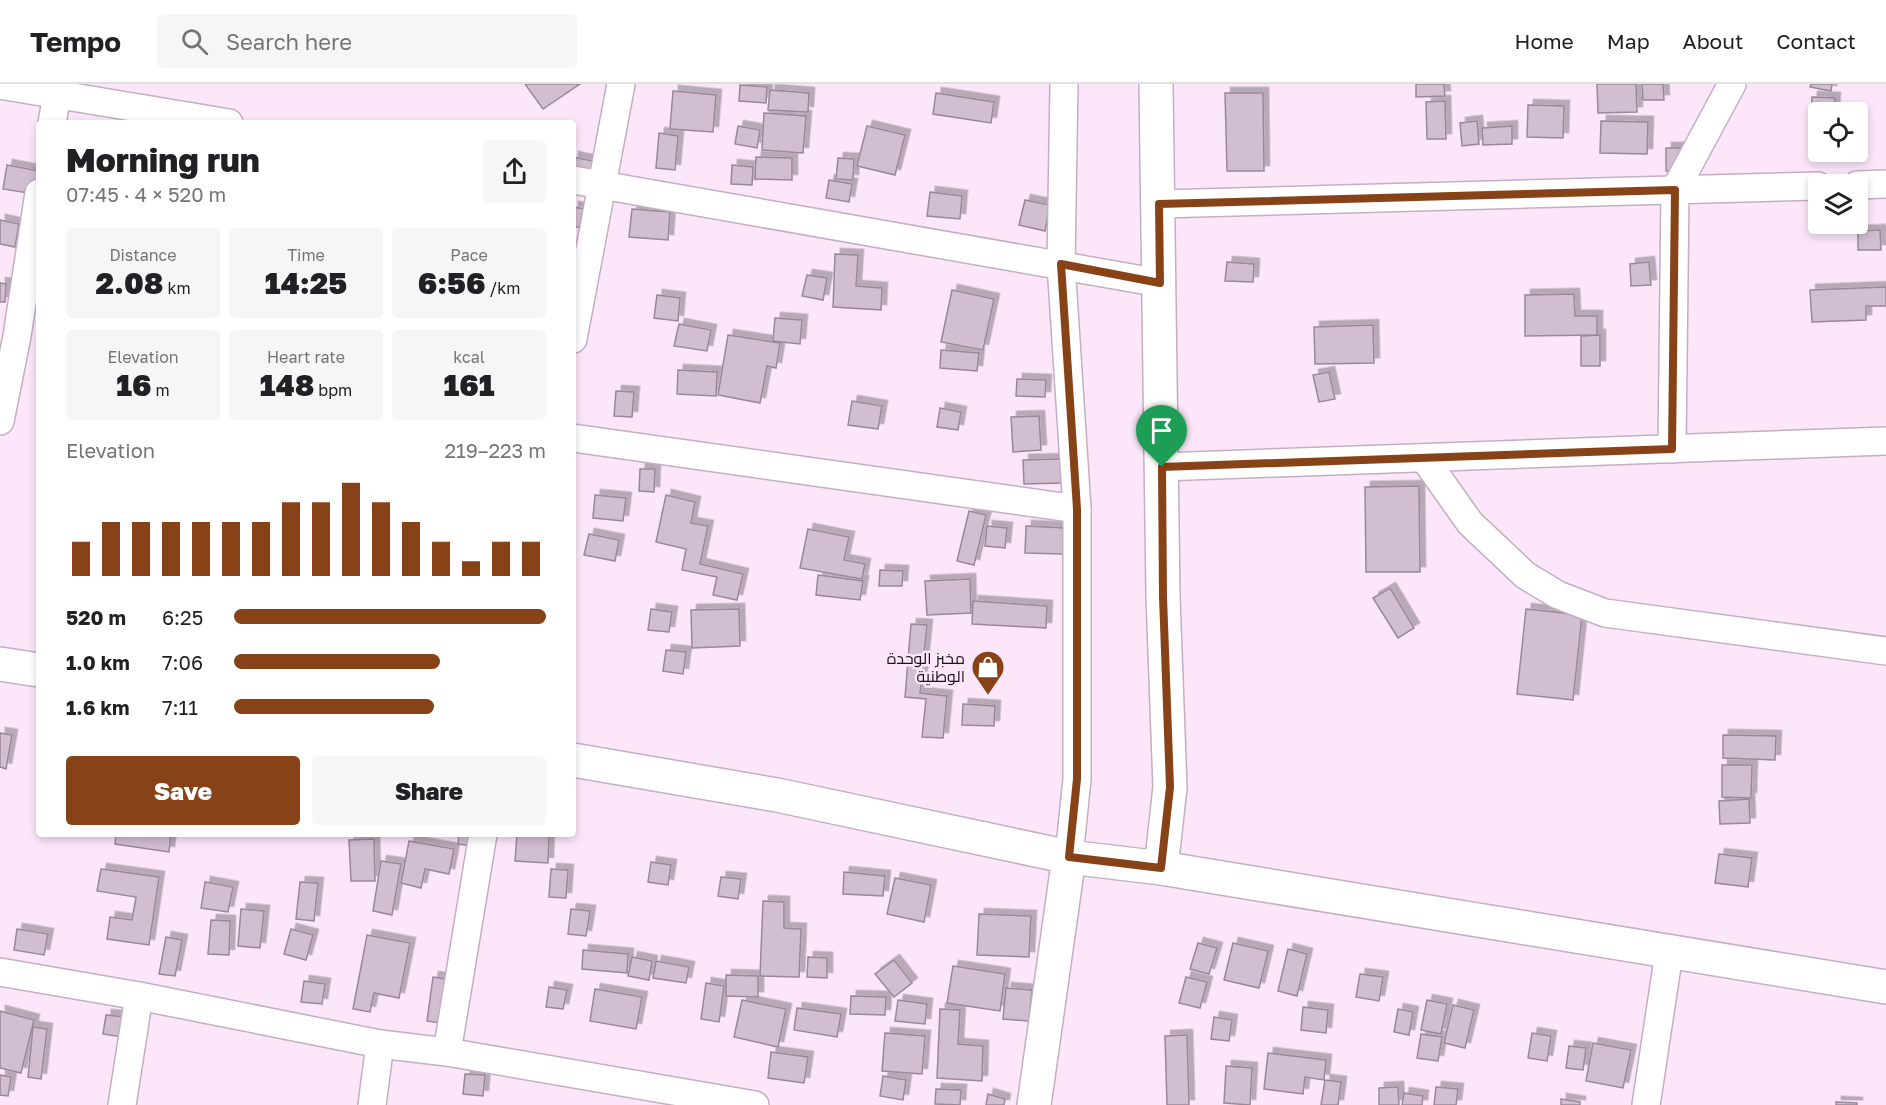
<!DOCTYPE html>
<html lang="en">
<head>
<meta charset="utf-8">
<style>
	body { margin:0; font-family:"Golos Text",Cairo,sans-serif; background:#f6f6f6; color:#202124; height:100vh; display:flex; flex-direction:column; font-size:22px; white-space:nowrap }
	* { box-sizing:border-box; margin:0 }
	p { font-size:20px; color:#757577 }
	.icon { flex:none; width:33px; height:33px; fill:none; stroke:currentColor; stroke-width:2; stroke-linecap:round; stroke-linejoin:round }
	.map { position:relative; flex:1; overflow:hidden }
	.sheet { position:absolute; left:36px; top:36px; width:540px; height:717px; display:flex; flex-direction:column; background:#fff; border-radius:6px; box-shadow:0 3px 9px #0003 }
	.sheet>* { flex:none }
	.buttons { position:absolute; left:1808px; top:18px; display:grid; gap:12px }
	.buttons a { display:grid; place-items:center; width:60px; height:60px; border-radius:6px; background:#fff; box-shadow:0 3px 9px #0003; font-size:30px }
	.pin { position:absolute; display:grid; place-items:center; width:51px; height:51px; color:#fff; margin:-62px -26px; border-radius:50% 50% 50% 0; rotate:-45deg; box-shadow:0 0 6px #0007 }
	.pin .icon { rotate:45deg }
	.round { display:grid; place-items:center; flex:none; width:63px; height:63px; border-radius:6px; background:#f6f6f6 }
	.head { display:flex; align-items:center; justify-content:space-between; height:102px; padding:0 30px }
	h1 { font-size:33px; font-weight:800; line-height:45px }
	.stats { display:grid; grid-template-columns:repeat(3,1fr); gap:9px; height:102px; padding:6px 30px }
	.stats div { display:grid; align-content:center; border-radius:6px; background:#f6f6f6; text-align:center }
	.stats b { font-size:30px; font-weight:800 }
	.stats small { font-size:16px; font-weight:400 }
	.stats p { font-size:16px }
	.chart { height:168px; padding:12px 30px }
	.chart p { display:flex; justify-content:space-between }
	.chart svg { width:100%; height:108px; margin-top:6px; stroke:#874317; stroke-width:6 }
	.primary-button { display:flex; gap:12px; margin-top:auto; padding:12px 30px }
	.primary-button a { flex:1; height:69px; border-radius:6px; background:#874317; color:#fff; font-size:24px; font-weight:800; line-height:69px; text-align:center }
	.primary-button a+a { background:#f6f6f6; color:#202124 }
	ul { padding:0 30px; list-style:none; font-size:20px }
	li { display:grid; grid-template-columns:96px 72px 1fr; align-items:center; height:45px }
	li i { height:15px; border-radius:8px; background:#874317 }
	header { display:flex; align-items:center; gap:36px; box-sizing:border-box; height:84px; padding:0 30px; background:#fff; border-bottom:2px solid #e0e0e0 }
	header strong { font-size:28px }
	nav { display:flex; gap:33px; margin-inline-start:auto; font-size:21px }
	.search { width:420px; height:54px; background:#f6f6f6; display:flex; align-items:center; gap:15px; box-sizing:border-box; padding:0 21px; border-radius:6px; color:#757577; font-size:22px }
	.map>svg:first-child { display:block }
	.building { fill:#d1bed1; stroke:#9a889a; stroke-width:1.5; filter:url(#shadow) }
	.lines { fill:none; stroke-linecap:round; stroke-linejoin:round }
	.street-casing { stroke:#c3afc3; stroke-width:30 }
	.secondary-casing { stroke:#c3afc3; stroke-width:36 }
	.street { stroke:#fff; stroke-width:27 }
	.secondary { stroke:#fff; stroke-width:33 }
	.route-casing { stroke:#fff; stroke-width:12 }
	.route { stroke:#874317; stroke-width:8 }
	.labels { text-anchor:middle; stroke-width:5; stroke-linejoin:round; paint-order:stroke }
	.poi-label { font-size:16px; fill:#1a131a; stroke:#fbe6fa; text-anchor:end }
</style>
</head>
<body>
<header>
<strong>Tempo</strong>
<div class="search"><svg class="icon" aria-label="search" viewBox="0 0 24 24"><circle cx="10" cy="10" r="6"/><path d="M15 15l6 6"/></svg>Search here</div>
<nav><a>Home</a><a>Map</a><a>About</a><a>Contact</a></nav>
</header>
<div class="map">
<svg width="1886" height="1021" viewBox="0 0 1886 1021">
	<defs>
		<filter id="shadow"><feDropShadow dx="5.5" dy="-5.5" stdDeviation="0" flood-color="#0004"/></filter>
	</defs>
	<rect width="100%" height="100%" fill="#fbe6fa"/>
	<g class="building">
		<polygon points="525,0 580,0 543,25"/>
		<polygon points="1416,0 1444,0 1445,12 1416,13"/>
		<polygon points="1597,0 1636,0 1637,28 1598,29"/>
		<polygon points="1642,0 1663,0 1664,16 1643,16"/>
		<polygon points="1811,0 1832,0 1831,7 1810,3"/>
		<polygon points="740,1 767,3 766,19 739,17"/>
		<polygon points="770,6 809,9 808,28 768,26"/>
		<polygon points="673,7 716,11 713,48 670,45"/>
		<polygon points="936,9 994,18 991,39 933,30"/>
		<polygon points="1225,9 1263,9 1264,87 1227,87"/>
		<polygon points="1812,13 1835,14 1834,28 1818,28 1818,36 1811,35"/>
		<polygon points="1445,17 1446,55 1427,55 1426,18"/>
		<polygon points="1528,21 1564,22 1563,54 1527,53"/>
		<polygon points="764,29 806,32 803,69 762,66"/>
		<polygon points="1477,37 1479,60 1462,62 1460,39"/>
		<polygon points="1601,37 1648,38 1647,70 1600,69"/>
		<polygon points="738,42 760,46 757,64 735,60"/>
		<polygon points="867,42 905,51 895,91 857,82"/>
		<polygon points="1512,42 1512,60 1483,61 1482,44"/>
		<polygon points="659,49 678,52 675,86 656,84"/>
		<polygon points="1666,64 1683,64 1684,87 1666,87"/>
		<polygon points="573,73 602,79 599,93 573,88"/>
		<polygon points="756,73 792,74 792,96 755,95"/>
		<polygon points="838,74 854,75 853,96 836,95"/>
		<polygon points="7,81 39,87 34,110 3,105"/>
		<polygon points="732,81 753,83 752,101 731,100"/>
		<polygon points="829,96 852,100 849,118 826,114"/>
		<polygon points="930,108 962,112 960,135 927,132"/>
		<polygon points="1025,116 1050,121 1045,147 1019,141"/>
		<polygon points="573,123 590,126 586,145 573,142"/>
		<polygon points="632,125 670,128 668,156 629,153"/>
		<polygon points="0,136 19,140 15,163 0,160"/>
		<polygon points="1880,146 1881,166 1858,166 1858,147"/>
		<polygon points="835,170 858,171 856,202 882,204 881,226 833,223"/>
		<polygon points="1227,178 1254,180 1253,198 1225,197"/>
		<polygon points="1649,178 1651,201 1631,202 1630,180"/>
		<polygon points="807,191 827,194 823,216 802,212"/>
		<polygon points="0,199 6,200 5,218 0,218"/>
		<polygon points="1886,203 1886,222 1866,222 1866,236 1812,238 1810,206"/>
		<polygon points="952,206 994,215 983,266 941,258"/>
		<polygon points="1574,210 1575,232 1597,232 1597,251 1525,252 1525,211"/>
		<polygon points="657,211 680,214 678,237 654,234"/>
		<polygon points="775,234 802,236 800,260 773,257"/>
		<polygon points="679,240 711,246 707,267 674,262"/>
		<polygon points="1373,241 1374,279 1315,280 1314,243"/>
		<polygon points="728,251 780,259 776,284 767,282 760,319 718,311"/>
		<polygon points="1600,251 1600,282 1581,282 1581,252"/>
		<polygon points="941,266 979,269 977,287 940,284"/>
		<polygon points="678,286 717,288 716,312 677,310"/>
		<polygon points="1329,288 1335,315 1319,318 1313,291"/>
		<polygon points="1017,295 1046,296 1045,313 1016,312"/>
		<polygon points="616,307 634,308 632,333 614,332"/>
		<polygon points="852,317 882,322 878,345 848,341"/>
		<polygon points="940,324 961,328 958,346 937,343"/>
		<polygon points="1039,332 1041,366 1013,368 1011,333"/>
		<polygon points="1063,375 1063,399 1024,400 1023,376"/>
		<polygon points="640,385 655,385 654,408 639,407"/>
		<polygon points="1419,402 1420,488 1366,488 1365,403"/>
		<polygon points="595,411 626,414 623,437 593,434"/>
		<polygon points="666,411 695,418 691,439 708,442 700,480 743,490 737,516 713,511 717,493 682,486 686,465 656,458"/>
		<polygon points="969,427 986,431 974,481 957,477"/>
		<polygon points="987,442 1007,444 1005,464 985,462"/>
		<polygon points="1026,442 1065,444 1063,470 1025,469"/>
		<polygon points="808,445 849,453 844,476 865,480 862,495 800,484"/>
		<polygon points="589,450 619,456 615,477 584,471"/>
		<polygon points="880,486 903,487 902,502 879,502"/>
		<polygon points="818,491 863,497 860,516 816,511"/>
		<polygon points="970,495 971,529 927,531 925,497"/>
		<polygon points="1390,504 1414,544 1398,554 1373,514"/>
		<polygon points="973,517 1047,522 1046,544 972,540"/>
		<polygon points="651,525 672,528 669,548 648,546"/>
		<polygon points="739,525 740,562 692,564 691,526"/>
		<polygon points="1526,525 1582,531 1573,616 1517,610"/>
		<polygon points="911,540 927,541 920,609 947,612 943,654 922,653 926,615 905,613"/>
		<polygon points="666,566 686,568 683,590 663,587"/>
		<polygon points="963,620 995,622 994,642 962,641"/>
		<polygon points="0,649 12,651 6,685 0,683"/>
		<polygon points="1723,651 1776,652 1775,676 1723,674"/>
		<polygon points="1722,681 1752,681 1751,714 1722,713"/>
		<polygon points="1749,715 1750,739 1720,740 1719,717"/>
		<polygon points="116,750 171,750 169,768 115,760"/>
		<polygon points="459,750 483,750 482,763 458,760"/>
		<polygon points="517,750 549,750 548,779 515,777"/>
		<polygon points="374,755 375,797 351,797 349,756"/>
		<polygon points="409,757 454,765 449,790 425,785 421,804 401,799"/>
		<polygon points="1719,770 1752,774 1748,803 1715,799"/>
		<polygon points="381,777 401,780 392,831 373,827"/>
		<polygon points="651,778 671,781 668,801 648,798"/>
		<polygon points="101,785 159,793 149,861 107,855 110,833 132,836 136,813 97,807"/>
		<polygon points="551,785 568,786 566,814 549,813"/>
		<polygon points="844,788 885,792 883,812 843,810"/>
		<polygon points="721,793 741,795 738,815 718,812"/>
		<polygon points="895,794 931,801 924,838 887,830"/>
		<polygon points="205,798 233,803 228,828 201,824"/>
		<polygon points="300,798 318,799 314,837 296,835"/>
		<polygon points="763,817 784,818 784,844 801,845 799,893 760,892"/>
		<polygon points="241,825 264,827 260,864 238,862"/>
		<polygon points="571,825 590,827 586,852 568,850"/>
		<polygon points="979,830 1031,832 1029,873 977,871"/>
		<polygon points="211,836 230,837 229,871 208,870"/>
		<polygon points="17,845 48,850 44,871 14,866"/>
		<polygon points="291,845 313,851 306,876 284,870"/>
		<polygon points="367,851 410,859 399,914 374,909 370,928 353,925"/>
		<polygon points="166,853 182,856 175,892 159,890"/>
		<polygon points="1198,859 1217,864 1209,890 1190,885"/>
		<polygon points="1233,859 1268,867 1259,904 1224,896"/>
		<polygon points="1288,865 1307,870 1297,912 1278,907"/>
		<polygon points="583,866 628,870 627,889 582,885"/>
		<polygon points="632,873 652,877 649,896 628,892"/>
		<polygon points="808,873 827,874 827,894 807,893"/>
		<polygon points="894,876 912,899 894,913 875,890"/>
		<polygon points="656,877 689,883 686,899 653,894"/>
		<polygon points="953,882 1005,890 1000,927 947,919"/>
		<polygon points="1360,890 1383,893 1379,917 1356,913"/>
		<polygon points="726,891 758,892 758,913 726,912"/>
		<polygon points="433,893 453,896 445,940 427,937"/>
		<polygon points="1186,893 1207,898 1200,924 1179,919"/>
		<polygon points="304,897 325,900 322,920 301,918"/>
		<polygon points="706,899 724,902 719,938 701,935"/>
		<polygon points="549,903 567,906 563,925 546,923"/>
		<polygon points="1006,904 1032,906 1029,937 1003,935"/>
		<polygon points="595,905 642,913 636,945 590,937"/>
		<polygon points="851,912 886,913 885,931 850,930"/>
		<polygon points="742,916 786,925 778,963 734,953"/>
		<polygon points="898,916 927,920 925,940 895,937"/>
		<polygon points="1427,916 1447,920 1441,950 1421,946"/>
		<polygon points="1453,921 1474,926 1465,964 1444,959"/>
		<polygon points="1303,923 1328,926 1326,949 1301,946"/>
		<polygon points="797,924 841,930 837,953 794,946"/>
		<polygon points="940,925 960,926 958,960 983,962 982,997 937,994"/>
		<polygon points="1398,925 1413,928 1409,951 1394,948"/>
		<polygon points="0,927 34,936 21,989 0,984"/>
		<polygon points="106,931 125,933 122,953 103,950"/>
		<polygon points="1214,933 1232,936 1229,957 1211,955"/>
		<polygon points="33,943 47,945 41,995 28,993"/>
		<polygon points="885,949 925,952 922,990 882,987"/>
		<polygon points="1532,949 1551,952 1547,977 1528,974"/>
		<polygon points="1421,950 1442,953 1438,977 1417,974"/>
		<polygon points="1187,951 1189,1021 1167,1021 1165,952"/>
		<polygon points="1593,959 1631,966 1623,1004 1586,997"/>
		<polygon points="1569,962 1586,964 1583,986 1566,984"/>
		<polygon points="771,968 808,973 804,999 768,994"/>
		<polygon points="1268,969 1326,976 1324,996 1305,993 1303,1010 1264,1005"/>
		<polygon points="1226,982 1252,984 1250,1021 1224,1019"/>
		<polygon points="465,990 485,991 483,1012 463,1010"/>
		<polygon points="0,991 11,993 8,1012 0,1011"/>
		<polygon points="883,992 906,996 903,1016 880,1012"/>
		<polygon points="1325,996 1341,998 1338,1021 1321,1021"/>
		<polygon points="1398,1003 1399,1021 1379,1021 1379,1004"/>
		<polygon points="1436,1003 1458,1005 1456,1021 1434,1021"/>
		<polygon points="936,1005 961,1006 960,1021 935,1020"/>
		<polygon points="1404,1009 1423,1012 1422,1021 1402,1021"/>
		<polygon points="988,1010 1005,1015 1004,1021 986,1021"/>
		<polygon points="1561,1015 1580,1018 1580,1021 1561,1021"/>
		<polygon points="1836,1018 1857,1019 1857,1021 1836,1021"/>
	</g>
	<g class="lines">
		<g class="street-casing">
			<g id="street">
				<polyline points="1064,0 1061,180 1077,425 1077,695 1069,773"/>
				<polyline points="0,1 229,39"/>
				<polyline points="52,39 59,0"/>
				<polyline points="573,96 1160,199"/>
				<polyline points="1857,101 1886,100"/>
				<polyline points="1159,120 1818,102"/>
				<polyline points="573,255 621,0"/>
				<polyline points="0,337 17,252 39,109"/>
				<polyline points="573,354 1077,425"/>
				<polyline points="1672,365 1675,106 1732,0"/>
				<polyline points="1424,374 1470,439 1525,491 1558,511 1605,529 1886,567"/>
				<polyline points="1162,383 1886,357"/>
				<polyline points="0,888 139,912 380,960 447,968 755,1021"/>
				<polyline points="447,968 483,750"/>
				<polyline points="122,1021 139,912"/>
				<polyline points="372,1021 380,960"/>
				<polyline points="1646,1021 1669,869"/>
			</g>
		</g>
		<g class="secondary-casing">
			<g id="secondary">
				<path d="M1156,0L1163,513L1170,703L1161,784C1403,822 1644,865 1886,903"/>
				<polyline points="0,580 39,586"/>
				<polyline points="573,676 777,711 1069,773 1161,784"/>
				<polyline points="1034,1021 1069,773"/>
			</g>
		</g>
		<use href="#street" class="street"/>
		<use href="#secondary" class="secondary"/>
	</g>
	<g class="lines">
		<g class="route-casing">
			<polygon id="route" points="1675,106 1672,365 1162,383 1163,513 1170,703 1161,784 1069,773 1077,695 1077,425 1061,180 1160,199 1159,120"/>
		</g>
		<use href="#route" class="route"/>
	</g>
	<defs>
		<g id="shop-pin" transform="scale(1.725)"><path d="M0 17L-7.5 6A9.5 9.5 0 1 1 7.5 6Z" fill="#874317" stroke="#fbe6fa"/><path d="M-5-2.5h2.3a2.7 3.5 0 0 1 5.4 0H5L5.5 6h-11ZM-1.5-2.5h3a1.5 2.3 0 0 0-3 0Z" fill="#fff"/></g>
	</defs>
	<g fill-rule="evenodd">
		<use href="#shop-pin" x="988" y="583"/>
	</g>
	<g class="labels">
		<g class="poi-label">
			<text x="965" y="580">مخبز الوحدة<tspan x="965" dy="18">الوطنية</tspan></text>
		</g>
	</g>
</svg>
<div class="buttons">
<a><svg class="icon" aria-label="locate" viewBox="0 0 24 24"><circle cx="12" cy="12" r="6"/><path d="M12 2v4M12 18v4M2 12h4M18 12h4"/></svg></a>
<a><svg class="icon" aria-label="layers" viewBox="0 0 24 24"><path d="M12 4l9 5-9 5-9-5zM3 14l9 5 9-5"/></svg></a>
</div>
<div class="pin" style="left:1162px;top:383px;background:#1e9e55"><svg class="icon" aria-label="arrive" viewBox="0 0 24 24"><path d="M6 21V4h12l-3 4 3 4H6"/></svg></div>
<section class="sheet">
<div class="head"><div><h1>Morning run</h1><p>07:45 · 4 × 520 m</p></div><a class="round"><svg class="icon" aria-label="share" viewBox="0 0 24 24"><path d="M12 15V3M7 8l5-5 5 5M5 13v7h14v-7"/></svg></a></div>
<div class="stats">
<div><p>Distance</p><b>2.08<small> km</small></b></div>
<div><p>Time</p><b>14:25</b></div>
<div><p>Pace</p><b>6:56<small> /km</small></b></div>
</div>
<div class="stats">
<div><p>Elevation</p><b>16<small> m</small></b></div>
<div><p>Heart rate</p><b>148<small> bpm</small></b></div>
<div><p>kcal</p><b>161</b></div>
</div>
<div class="chart"><p><span>Elevation</span>219–223 m</p>
<svg viewBox="0 0 160 44" preserveAspectRatio="none"><path d="M5 44V30M15 44V22M25 44V22M35 44V22M45 44V22M55 44V22M65 44V22M75 44V14M85 44V14M95 44V6M105 44V14M115 44V22M125 44V30M135 44V38M145 44V30M155 44V30"/></svg>
</div>
<ul>
<li><b>520 m</b>6:25<i style="width:100%"></i></li>
<li><b>1.0 km</b>7:06<i style="width:66%"></i></li>
<li><b>1.6 km</b>7:11<i style="width:64%"></i></li>
</ul>
<div class="primary-button"><a>Save</a><a>Share</a></div>
</section>
</div>
</body>
</html>
